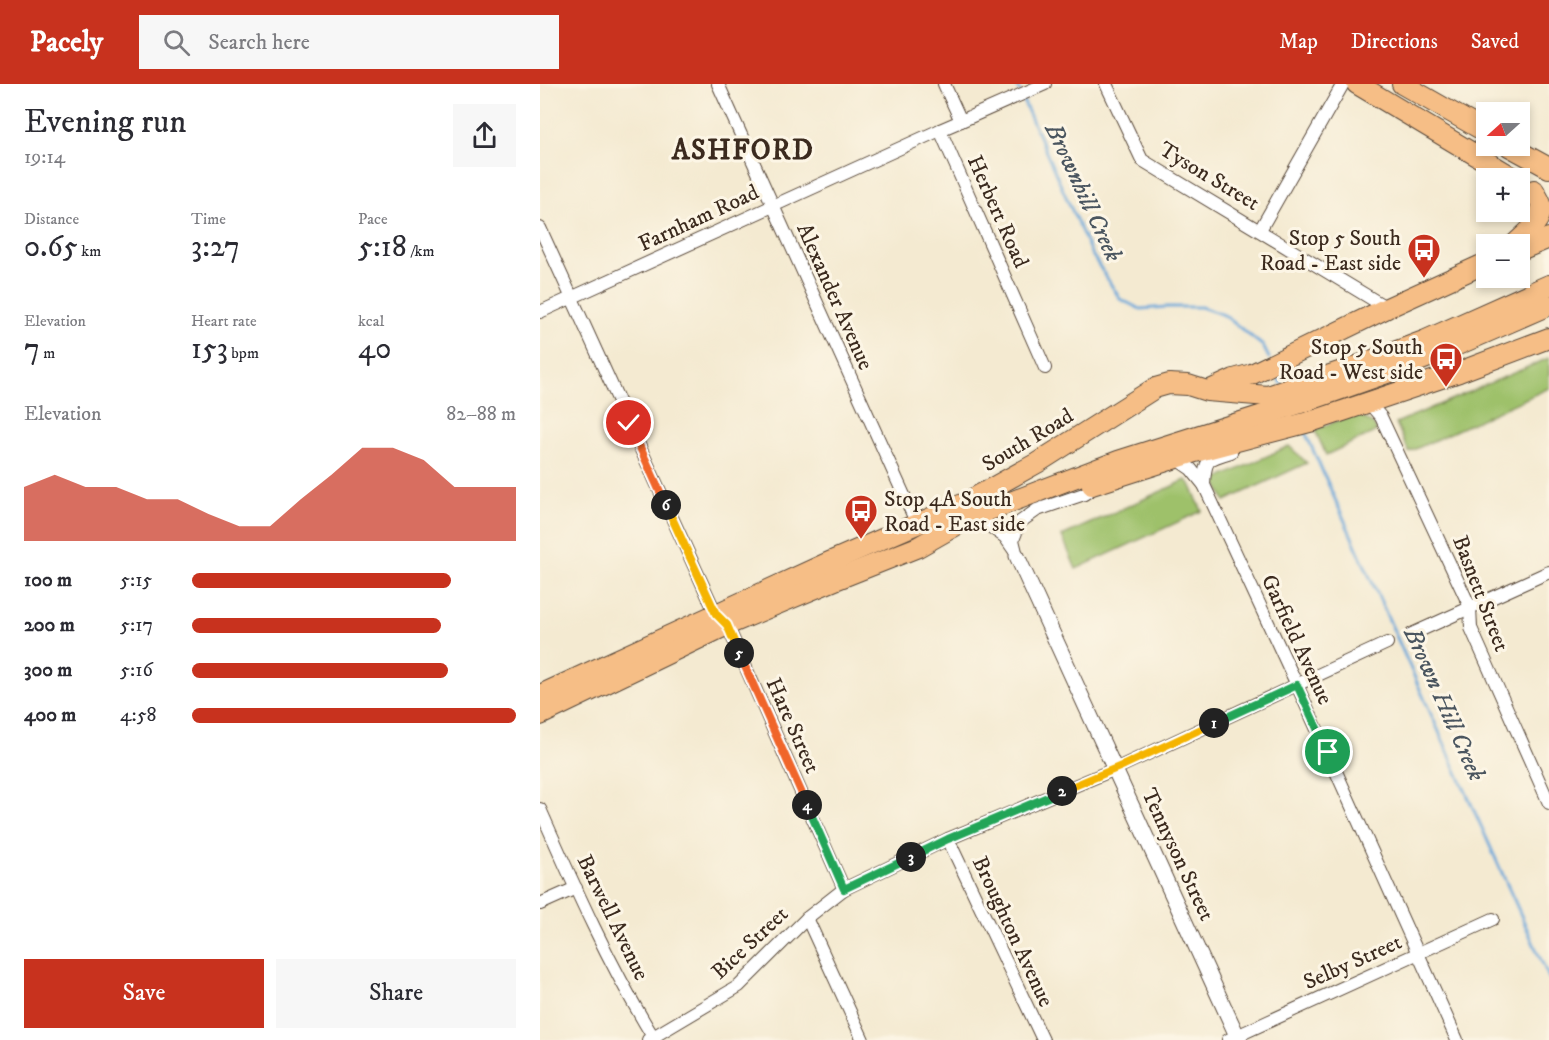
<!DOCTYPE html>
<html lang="en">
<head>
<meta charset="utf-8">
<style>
	body { margin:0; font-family:"IM FELL DW Pica",serif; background:#f7f7f7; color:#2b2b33; height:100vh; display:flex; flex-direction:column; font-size:22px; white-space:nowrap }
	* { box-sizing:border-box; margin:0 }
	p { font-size:20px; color:#7c7c81 }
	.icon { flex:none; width:33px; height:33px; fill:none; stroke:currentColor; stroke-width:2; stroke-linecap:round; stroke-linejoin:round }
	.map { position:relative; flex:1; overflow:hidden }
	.panel { display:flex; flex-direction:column; background:#fff; width:540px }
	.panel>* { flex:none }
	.needle { width:39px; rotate:249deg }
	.fabs { position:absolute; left:936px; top:18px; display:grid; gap:12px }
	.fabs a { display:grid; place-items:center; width:54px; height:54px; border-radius:0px; background:#fff; box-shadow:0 3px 9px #0003; font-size:30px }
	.pin { position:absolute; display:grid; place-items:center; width:51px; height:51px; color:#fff; margin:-26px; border:3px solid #fff; border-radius:50%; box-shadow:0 2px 6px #0007 }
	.km { position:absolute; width:30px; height:30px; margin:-15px; border-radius:50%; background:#222; color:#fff; font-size:16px; line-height:30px; text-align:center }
	.round { display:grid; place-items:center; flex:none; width:63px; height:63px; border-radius:0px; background:#f7f7f7 }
	.headline { display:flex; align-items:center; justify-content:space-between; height:102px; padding:0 24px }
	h1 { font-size:33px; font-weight:600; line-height:45px }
	.metrics { display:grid; grid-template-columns:repeat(3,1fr); gap:9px; height:102px; padding:6px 24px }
	.metrics div { display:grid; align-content:center }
	.metrics b { font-size:30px; font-weight:600 }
	.metrics small { font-size:16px; font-weight:400 }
	.metrics p { font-size:16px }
	.chart { height:168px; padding:12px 24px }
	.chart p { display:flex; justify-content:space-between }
	.chart svg { width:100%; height:108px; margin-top:6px; fill:#c8321e; opacity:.7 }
	.button { display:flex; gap:12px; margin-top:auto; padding:12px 24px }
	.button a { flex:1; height:69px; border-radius:0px; background:#c8321e; color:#fff; font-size:24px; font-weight:600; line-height:69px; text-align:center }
	.button a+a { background:#f7f7f7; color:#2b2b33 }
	ul { padding:0 24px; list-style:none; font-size:20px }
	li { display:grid; grid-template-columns:96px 72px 1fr; align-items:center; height:45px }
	li i { height:15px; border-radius:8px; background:#c8321e }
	header { display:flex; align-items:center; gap:36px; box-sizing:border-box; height:84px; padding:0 30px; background:#c8321e; color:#fff }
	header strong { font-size:28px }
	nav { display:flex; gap:33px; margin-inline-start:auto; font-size:21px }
	.search { width:420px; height:54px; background:#f7f7f7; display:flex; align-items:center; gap:15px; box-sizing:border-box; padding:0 21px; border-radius:0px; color:#7c7c81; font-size:22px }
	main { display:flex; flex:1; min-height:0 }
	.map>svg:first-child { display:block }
	.green { fill:#9ec16a; stroke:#6c7644; stroke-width:1.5 }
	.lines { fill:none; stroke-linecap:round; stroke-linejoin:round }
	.stream { stroke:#67a6d9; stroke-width:3 }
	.minor-casing { stroke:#574739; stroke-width:14 }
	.tertiary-casing { stroke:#574739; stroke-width:17 }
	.trunk-casing { stroke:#574739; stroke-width:22 }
	.minor { stroke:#fff; stroke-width:12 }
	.tertiary { stroke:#fff; stroke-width:15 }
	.trunk { stroke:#f6be86; stroke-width:20 }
	.split-1-casing { stroke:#fff; stroke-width:12 }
	.split-2-casing { stroke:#fff; stroke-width:12 }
	.split-3-casing { stroke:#fff; stroke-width:12 }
	.split-4-casing { stroke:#fff; stroke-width:12 }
	.split-5-casing { stroke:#fff; stroke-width:12 }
	.split-6-casing { stroke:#fff; stroke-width:12 }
	.split-7-casing { stroke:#fff; stroke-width:12 }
	.split-1 { stroke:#22a559; stroke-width:8 }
	.split-2 { stroke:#f5b400; stroke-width:8 }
	.split-3 { stroke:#22a559; stroke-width:8 }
	.split-4 { stroke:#22a559; stroke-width:8 }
	.split-5 { stroke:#f0652b; stroke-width:8 }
	.split-6 { stroke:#f5b400; stroke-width:8 }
	.split-7 { stroke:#f0652b; stroke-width:8 }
	.labels { text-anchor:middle; stroke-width:6; stroke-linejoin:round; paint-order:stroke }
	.street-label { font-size:22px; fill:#3b2a1e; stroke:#fcf5e5 }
	.poi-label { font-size:22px; fill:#3b2a1e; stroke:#fcf5e5; text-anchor:end }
	.water-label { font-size:24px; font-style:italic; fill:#4a555f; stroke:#fcf5e5 }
	.district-label { font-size:28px; font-weight:bold; letter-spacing:1.5px; fill:#3b2a1e; stroke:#fcf5e5 }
</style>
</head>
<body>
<header>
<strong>Pacely</strong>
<div class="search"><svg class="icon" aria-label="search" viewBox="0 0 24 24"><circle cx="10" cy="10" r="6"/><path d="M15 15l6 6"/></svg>Search here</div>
<nav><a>Map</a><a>Directions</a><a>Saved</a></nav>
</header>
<main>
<section class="panel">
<div class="headline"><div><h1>Evening run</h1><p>19:14</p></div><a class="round"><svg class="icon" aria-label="share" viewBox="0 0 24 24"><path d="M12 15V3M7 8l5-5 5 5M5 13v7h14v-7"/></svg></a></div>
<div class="metrics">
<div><p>Distance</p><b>0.65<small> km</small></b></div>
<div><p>Time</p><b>3:27</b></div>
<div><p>Pace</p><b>5:18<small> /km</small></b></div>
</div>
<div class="metrics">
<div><p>Elevation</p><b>7<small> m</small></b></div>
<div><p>Heart rate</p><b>153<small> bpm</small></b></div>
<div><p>kcal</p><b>40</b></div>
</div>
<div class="chart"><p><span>Elevation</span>82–88 m</p>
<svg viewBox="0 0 160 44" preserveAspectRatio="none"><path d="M0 44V22L10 17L20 22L30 22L40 27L50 27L60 33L70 38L80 38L90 27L100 17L110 6L120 6L130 11L140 22L150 22L160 22V44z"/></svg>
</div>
<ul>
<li><b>100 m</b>5:15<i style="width:80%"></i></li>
<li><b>200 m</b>5:17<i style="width:77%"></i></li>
<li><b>300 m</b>5:16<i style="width:79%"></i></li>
<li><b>400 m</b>4:58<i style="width:100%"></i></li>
</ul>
<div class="button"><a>Save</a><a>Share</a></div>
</section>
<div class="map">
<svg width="1009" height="956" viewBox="0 0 1009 956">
	<rect width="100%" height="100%" fill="#fcf5e5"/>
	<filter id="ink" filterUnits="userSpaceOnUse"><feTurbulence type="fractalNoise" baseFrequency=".0167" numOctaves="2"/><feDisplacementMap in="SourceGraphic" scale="12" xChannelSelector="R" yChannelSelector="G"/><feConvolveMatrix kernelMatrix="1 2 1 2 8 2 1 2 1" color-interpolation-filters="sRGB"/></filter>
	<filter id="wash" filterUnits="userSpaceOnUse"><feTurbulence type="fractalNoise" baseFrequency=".008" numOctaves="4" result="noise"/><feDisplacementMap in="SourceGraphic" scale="24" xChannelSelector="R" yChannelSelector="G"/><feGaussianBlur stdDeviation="1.35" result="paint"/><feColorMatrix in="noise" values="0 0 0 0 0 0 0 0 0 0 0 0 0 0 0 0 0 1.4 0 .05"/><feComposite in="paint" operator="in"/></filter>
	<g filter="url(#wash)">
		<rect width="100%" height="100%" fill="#f4ead1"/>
		<g class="green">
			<polygon points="1009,274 1009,304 869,368 856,339"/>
			<polygon points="816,329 834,341 837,347 786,371 775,346"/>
			<polygon points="749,362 767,379 685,417 675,396"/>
			<polygon points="646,396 650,400 662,427 536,485 522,452"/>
		</g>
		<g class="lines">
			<g class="stream">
				<polyline points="476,0 480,8"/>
				<polyline points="482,14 551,169 580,215 600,225 628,223 661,223 684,231 723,262 729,274"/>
				<polyline points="735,286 741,299"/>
				<polyline points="765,348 1009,894"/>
			</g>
		</g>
	</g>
	<g filter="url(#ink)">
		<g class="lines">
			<g class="minor-casing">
				<g id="minor">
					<polyline points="178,0 377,440"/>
					<polyline points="404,0 421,37 400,46 505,284"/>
					<polyline points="566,0 602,76 847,224"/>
					<polyline points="421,37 505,0"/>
					<polyline points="0,144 176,530 187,541 304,805"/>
					<polyline points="720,146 803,0"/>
					<polyline points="0,228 400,46"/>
					<polyline points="828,318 841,333 930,523 931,544 1009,719"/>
					<polyline points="635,374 651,385 664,401 757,601 917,956"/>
					<path d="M664,401C665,375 667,375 691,368"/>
					<polyline points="445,439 465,453 474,466"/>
					<polyline points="477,472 473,456 480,438 497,426 544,410 558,401"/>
					<polyline points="872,550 1009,488"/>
					<path d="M0,725C35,804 70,883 115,956"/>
					<polyline points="408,755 503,956"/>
					<polyline points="0,820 36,804"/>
					<polyline points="267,834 323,956"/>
					<polyline points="108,956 199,902 267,834 304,805 408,755 575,685 847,559"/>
					<polyline points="688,956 953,835"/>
				</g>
			</g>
			<g class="tertiary-casing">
				<polyline id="tertiary" points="477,472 699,956"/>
			</g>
			<g class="trunk-casing">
				<g id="trunk">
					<polyline points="817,0 974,94"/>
					<polyline points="862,0 946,48"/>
					<polyline points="969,62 1009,84"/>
					<path d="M975,160C985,150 1004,137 1001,120C1000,116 996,111 994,106"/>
					<polyline points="980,166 1009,154"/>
					<polyline points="670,306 694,295 712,290 847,224 946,179"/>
					<polyline points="552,401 655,368 773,337 919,288 1009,254"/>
					<polyline points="0,611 287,479 425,419 497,379 615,304 629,300 648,301 667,307 728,312 814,283 886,256 1009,201"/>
					<polyline points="0,631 187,541 295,496 378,463 429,434 578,377 767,317 861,284 899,269 1009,221"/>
				</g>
			</g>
			<use href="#minor" class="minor"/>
			<use href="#tertiary" class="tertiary"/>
			<use href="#trunk" class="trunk"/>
		</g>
	</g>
	<g class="lines" filter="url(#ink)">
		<g class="split-1-casing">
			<polyline id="split-1" points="674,639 757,601 788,668"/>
		</g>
		<g class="split-2-casing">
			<polyline id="split-2" points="522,707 584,681 674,639"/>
		</g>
		<g class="split-3-casing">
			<polyline id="split-3" points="371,773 408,755 522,707"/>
		</g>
		<g class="split-4-casing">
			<polyline id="split-4" points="267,721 304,805 371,773"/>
		</g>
		<g class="split-5-casing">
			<polyline id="split-5" points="199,569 267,721"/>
		</g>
		<g class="split-6-casing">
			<polyline id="split-6" points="126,421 176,530 187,541 199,569"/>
		</g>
		<g class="split-7-casing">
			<polyline id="split-7" points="89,339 126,421"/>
		</g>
		<use href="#split-1" class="split-1"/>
		<use href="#split-2" class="split-2"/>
		<use href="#split-3" class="split-3"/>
		<use href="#split-4" class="split-4"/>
		<use href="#split-5" class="split-5"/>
		<use href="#split-6" class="split-6"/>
		<use href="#split-7" class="split-7"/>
	</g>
	<defs>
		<g id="bus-pin" transform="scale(1.725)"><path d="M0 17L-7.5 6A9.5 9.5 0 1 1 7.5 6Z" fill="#c8321e" stroke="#fcf5e5"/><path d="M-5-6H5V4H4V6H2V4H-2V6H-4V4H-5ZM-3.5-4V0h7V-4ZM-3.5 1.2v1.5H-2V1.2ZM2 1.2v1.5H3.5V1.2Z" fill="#fff"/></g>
	</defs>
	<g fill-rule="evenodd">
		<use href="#bus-pin" x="884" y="166"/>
		<use href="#bus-pin" x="906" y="275"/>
		<use href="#bus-pin" x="321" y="427"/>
	</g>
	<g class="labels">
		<g class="street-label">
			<text transform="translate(670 91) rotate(31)" y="8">Tyson Street</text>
			<text transform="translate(459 127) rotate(66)" y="8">Herbert Road</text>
			<text transform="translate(158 133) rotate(-25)" y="8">Farnham Road</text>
			<text transform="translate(296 212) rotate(66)" y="8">Alexander Avenue</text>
			<text transform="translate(487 355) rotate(-31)" y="8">South Road</text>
			<text transform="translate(942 509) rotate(69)" y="8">Basnett Street</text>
			<text transform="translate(758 555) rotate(65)" y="8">Garfield Avenue</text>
			<text transform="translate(254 641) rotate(66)" y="8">Hare Street</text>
			<text transform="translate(639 770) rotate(65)" y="8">Tennyson Street</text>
			<text transform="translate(74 833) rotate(64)" y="8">Barwell Avenue</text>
			<text transform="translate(474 847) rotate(65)" y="8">Broughton Avenue</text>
			<text transform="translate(209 858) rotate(-43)" y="8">Bice Street</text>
			<text transform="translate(812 877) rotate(-24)" y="8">Selby Street</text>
		</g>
		<g class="poi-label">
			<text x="861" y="161">Stop 5 South<tspan x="861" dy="25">Road - East side</tspan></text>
			<text x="883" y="270">Stop 5 South<tspan x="883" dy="25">Road - West side</tspan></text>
			<text x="344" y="422" text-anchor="start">Stop 4A South<tspan x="344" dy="25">Road - East side</tspan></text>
		</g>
		<g class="water-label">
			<text transform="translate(544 108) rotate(65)" y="8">Brownhill Creek</text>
			<text transform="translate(905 620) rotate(66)" y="8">Brown Hill Creek</text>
		</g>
		<g class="district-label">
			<text x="203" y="75">ASHFORD</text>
		</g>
	</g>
</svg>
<div class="fabs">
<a><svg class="needle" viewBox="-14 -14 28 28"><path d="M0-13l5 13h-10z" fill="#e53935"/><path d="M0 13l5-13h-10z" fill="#7c7c81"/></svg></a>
<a>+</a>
<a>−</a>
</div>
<div class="pin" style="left:788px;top:668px;background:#1e9e55"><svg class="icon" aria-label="arrive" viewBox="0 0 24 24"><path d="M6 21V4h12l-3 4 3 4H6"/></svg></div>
<div class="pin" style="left:89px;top:339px;background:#d93025"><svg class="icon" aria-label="check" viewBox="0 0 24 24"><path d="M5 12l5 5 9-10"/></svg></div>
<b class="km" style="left:674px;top:639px">1</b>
<b class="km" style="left:522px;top:707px">2</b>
<b class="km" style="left:371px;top:773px">3</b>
<b class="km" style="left:267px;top:721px">4</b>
<b class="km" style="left:199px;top:569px">5</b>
<b class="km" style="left:126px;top:421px">6</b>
</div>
</main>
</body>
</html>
